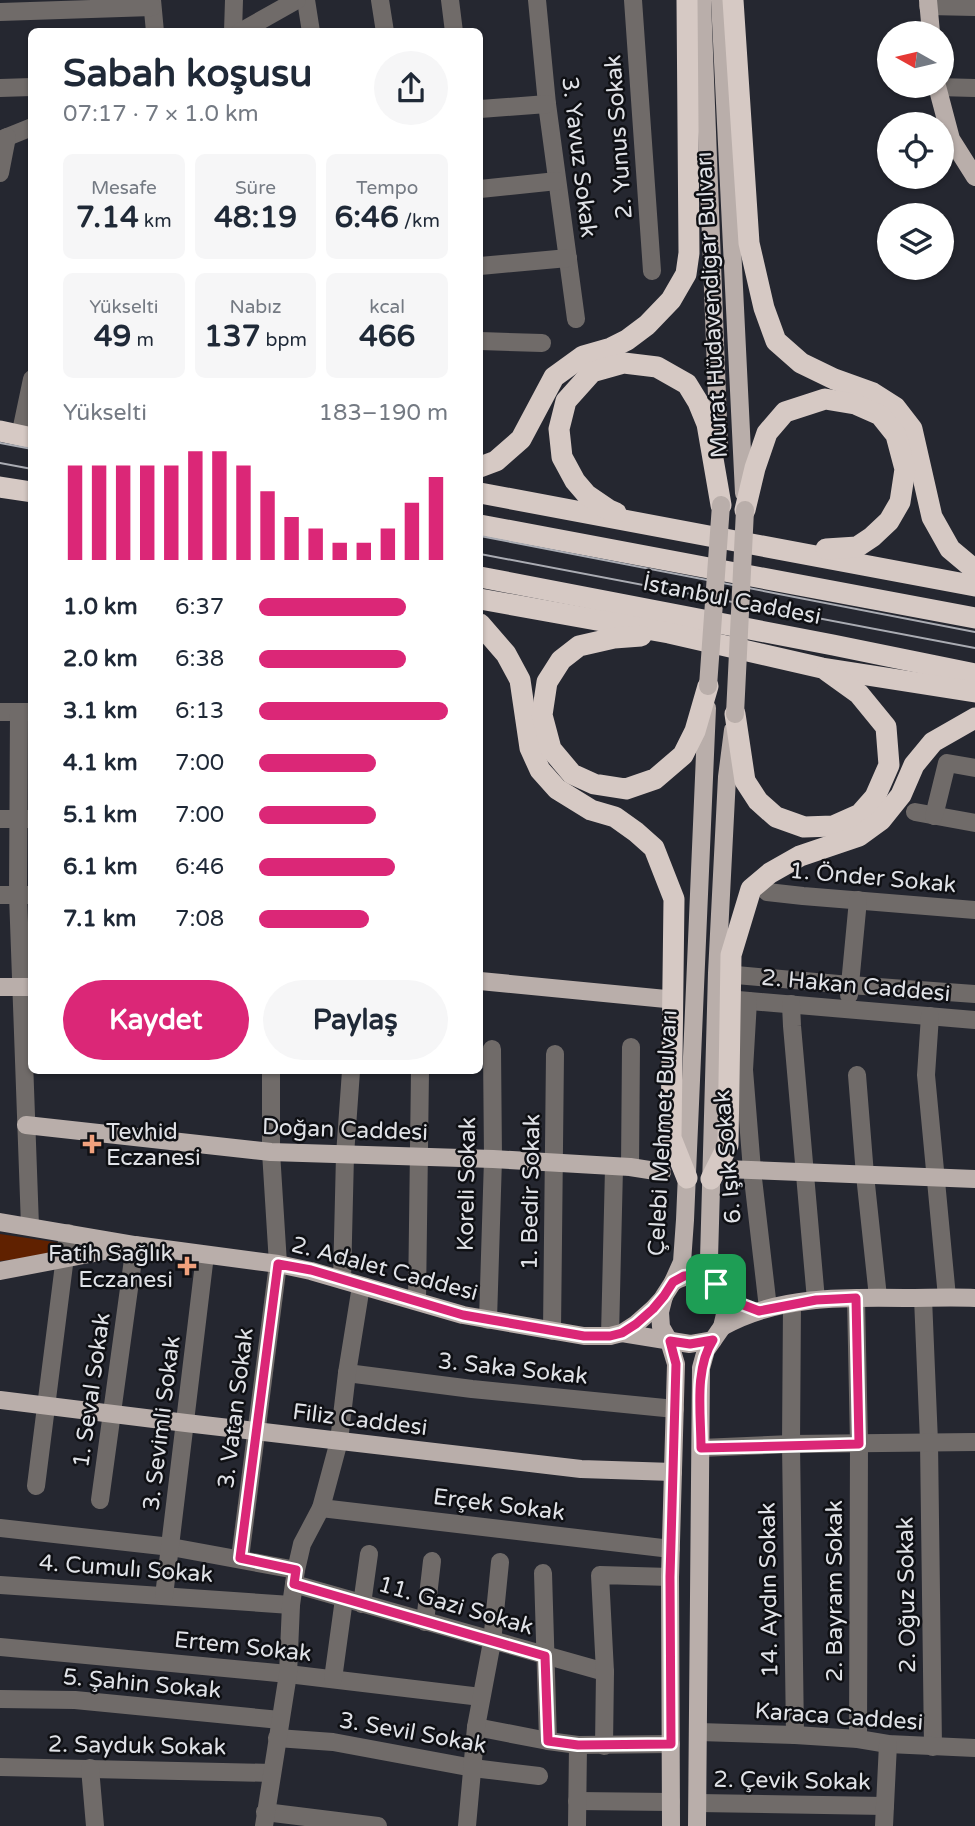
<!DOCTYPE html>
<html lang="tr">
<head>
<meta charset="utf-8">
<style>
	body { margin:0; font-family:"Varela Round",sans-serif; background:#f6f6f7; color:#1f2937; height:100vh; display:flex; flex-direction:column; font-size:26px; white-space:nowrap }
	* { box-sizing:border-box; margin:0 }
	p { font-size:23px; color:#747a83 }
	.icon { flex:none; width:38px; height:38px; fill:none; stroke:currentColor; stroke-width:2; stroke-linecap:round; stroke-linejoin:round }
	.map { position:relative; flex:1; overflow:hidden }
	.details { position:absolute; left:28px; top:28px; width:455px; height:1046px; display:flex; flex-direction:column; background:#fff; border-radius:10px; box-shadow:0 2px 5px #0004 }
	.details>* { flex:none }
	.needle { width:46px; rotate:278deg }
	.controls { position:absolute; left:877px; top:21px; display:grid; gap:14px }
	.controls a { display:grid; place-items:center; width:77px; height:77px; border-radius:50%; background:#fff; box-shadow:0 2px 5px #0004; font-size:35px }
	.pin { position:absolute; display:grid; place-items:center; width:60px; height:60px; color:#fff; margin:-30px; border-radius:14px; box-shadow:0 4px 10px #0006 }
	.round { display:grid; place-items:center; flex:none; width:74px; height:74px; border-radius:37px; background:#f6f6f7 }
	.summary { display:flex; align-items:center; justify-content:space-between; height:119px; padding:0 35px }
	h1 { font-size:38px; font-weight:800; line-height:52px }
	.stats { display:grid; grid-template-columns:repeat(3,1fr); gap:10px; height:119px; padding:7px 35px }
	.stats div { display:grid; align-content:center; border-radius:10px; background:#f6f6f7; text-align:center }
	.stats b { font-size:30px; font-weight:800 }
	.stats small { font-size:19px; font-weight:400 }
	.stats p { font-size:19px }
	.chart { height:196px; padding:14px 35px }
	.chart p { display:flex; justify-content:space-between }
	.chart svg { width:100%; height:126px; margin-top:7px; stroke:#db2777; stroke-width:6 }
	.button { display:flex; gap:14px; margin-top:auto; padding:14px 35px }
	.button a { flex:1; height:80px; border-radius:42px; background:#db2777; color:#fff; font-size:28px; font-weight:800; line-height:80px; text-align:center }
	.button a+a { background:#f6f6f7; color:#1f2937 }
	ul { padding:0 35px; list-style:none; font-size:23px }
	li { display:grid; grid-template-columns:112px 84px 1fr; align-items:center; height:52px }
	li i { height:18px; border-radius:9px; background:#db2777 }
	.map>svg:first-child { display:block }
	.green { fill:#602100 }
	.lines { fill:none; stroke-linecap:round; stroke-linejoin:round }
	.minor { stroke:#706b69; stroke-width:18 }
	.major { stroke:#b9aeaa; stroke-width:18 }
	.highway { stroke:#d6c9c4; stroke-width:21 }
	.tram { stroke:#aaacb3; stroke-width:2 }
	.major-bridge { stroke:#b9aeaa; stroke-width:18 }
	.route-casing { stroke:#fff; stroke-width:14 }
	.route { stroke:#db2777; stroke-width:9 }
	.poi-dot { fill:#f1a17d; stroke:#0f1014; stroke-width:2.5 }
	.labels { text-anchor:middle; stroke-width:5; stroke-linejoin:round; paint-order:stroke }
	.street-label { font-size:23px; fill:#e0e2e7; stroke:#0f1014 }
	.poi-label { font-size:23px; fill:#e0e2e7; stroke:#0f1014; text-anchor:start }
</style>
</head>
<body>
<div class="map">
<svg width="975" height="1826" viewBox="0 0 975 1826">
	<rect width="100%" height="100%" fill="#252730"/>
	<polygon class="green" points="0,1234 61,1243 59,1254 0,1261"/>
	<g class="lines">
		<g class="minor">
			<polyline points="152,0 155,32"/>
			<polyline points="306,0 311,32"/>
			<polyline points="380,0 385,32"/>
			<polyline points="450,0 454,32"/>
			<polyline points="537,0 547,104 576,319"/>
			<polyline points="633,0 652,271"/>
			<polyline points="928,6 975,7"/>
			<polyline points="0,12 152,7"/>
			<polyline points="233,32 234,0"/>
			<polyline points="240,32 297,0"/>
			<polyline points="937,87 975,88"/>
			<polyline points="0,88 32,87"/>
			<polyline points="480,109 547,104"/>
			<polyline points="0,140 32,127"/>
			<polyline points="0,173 7,137"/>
			<polyline points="480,189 557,181"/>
			<polyline points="480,266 568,258"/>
			<polyline points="480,341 542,343"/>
			<polyline points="20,436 32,379"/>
			<polyline points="0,712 31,712"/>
			<polyline points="19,712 18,895 30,1226"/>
			<polyline points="915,812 975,823"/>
			<polyline points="934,816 947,763 975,768"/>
			<polyline points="0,819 32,819"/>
			<polyline points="767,892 803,896 975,910"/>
			<polyline points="0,895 32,895"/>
			<polyline points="736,975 850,985 975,994"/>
			<polyline points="849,995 858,900"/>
			<polyline points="738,1000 975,1020"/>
			<polyline points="748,1001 744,1070 752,1170 768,1308"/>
			<polyline points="791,1004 792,1026 816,1300"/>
			<polyline points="930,1016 926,1075 947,1297"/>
			<polyline points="857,1075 865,1175 878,1297"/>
			<polyline points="630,1167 631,1047"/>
			<polyline points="342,1280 345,1155 351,1071"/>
			<polyline points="856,1298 859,1444 858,1739"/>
			<polyline points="923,1298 929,1442 933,1747"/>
			<polyline points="417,1301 420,1071"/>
			<polyline points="792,1304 791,1444 795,1735"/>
			<polyline points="488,1320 493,1159 492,1049"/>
			<polyline points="552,1331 555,1054"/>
			<polyline points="610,1336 614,1168"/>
			<polyline points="347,1373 472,1389 675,1409"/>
			<polyline points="701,1448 791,1444 975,1442"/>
			<polyline points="36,1486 68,1233"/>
			<polyline points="100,1500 135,1245"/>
			<polyline points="321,1508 671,1549"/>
			<polyline points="0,1528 171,1547 296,1570"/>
			<polyline points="240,1558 278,1264 271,1152 271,1071"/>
			<polyline points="543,1573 548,1741"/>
			<polyline points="294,1584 605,1672"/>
			<polyline points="0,1585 291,1605"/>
			<polyline points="164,1596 205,1255"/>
			<polyline points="362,1604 369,1554"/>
			<polyline points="425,1622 432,1561"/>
			<polyline points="0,1647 288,1674 481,1697"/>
			<polyline points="333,1679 344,1599"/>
			<polyline points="0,1699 75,1700 280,1720"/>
			<polyline points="476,1727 548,1741 578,1745 671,1744"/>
			<polyline points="699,1732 795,1735 858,1739 888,1744 975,1748"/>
			<polyline points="277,1738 333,1742 473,1768 539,1776"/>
			<polyline points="604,1746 605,1672 600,1575 670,1577"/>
			<polyline points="0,1767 272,1773"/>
			<polyline points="90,1768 95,1826"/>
			<polyline points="577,1801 671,1802"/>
			<polyline points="698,1803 885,1806"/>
			<polyline points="265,1812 378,1826"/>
			<polyline points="264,1826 288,1674 291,1605 296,1570 302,1544 321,1508 339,1441 347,1373 361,1286"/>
			<polyline points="467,1826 476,1727 492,1642 500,1562"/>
			<polyline points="577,1826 578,1745"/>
			<polyline points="884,1826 888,1744"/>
		</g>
		<g class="major">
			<polyline points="702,0 719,448"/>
			<polyline points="720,0 744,493"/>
			<polyline points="928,0 931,33"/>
			<polyline points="937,86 951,139 975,177"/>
			<polyline points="480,981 666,999"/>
			<polyline points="0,987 32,987"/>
			<polyline points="26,1125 271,1152 493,1159 630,1167 662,1172"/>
			<polyline points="725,1169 975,1179"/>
			<polyline points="0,1222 135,1245 278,1264 311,1271 463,1315 584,1336 610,1336 622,1333 636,1324 653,1309 664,1297"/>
			<polyline points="0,1271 125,1247"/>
			<path d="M673,1282C690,1273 700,1272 716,1284"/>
			<path d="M722,1327C776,1296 844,1297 905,1298C928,1298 952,1297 975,1298"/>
			<polyline points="622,1333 690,1344 713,1340"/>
			<polyline points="0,1400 186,1423 581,1469 673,1472"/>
			<polyline points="671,1826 670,1577 676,1364 669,1341 661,1327 660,1312 664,1296 673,1282 682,1262 685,1220 707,708"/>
			<polyline points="697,1826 701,1368 706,1350 722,1327 726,1310 722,1293 713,1277 709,1259 717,973 727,777 733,730"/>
		</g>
		<g class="highway">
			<polyline points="733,0 749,243 764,308 776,341 801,363 834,379 873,393 895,407 912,429 932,517 950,549 975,570"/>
			<polyline points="0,431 32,438"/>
			<polyline points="480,467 496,461 521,439 554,377 583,356 611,348 627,340 647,325 671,300 686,274 689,253 687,0"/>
			<polyline points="0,487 32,492"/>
			<polyline points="480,493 975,586"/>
			<polyline points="745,510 755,468 767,433 785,412 825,399 855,404 880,415 896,435 905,469 900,502 889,521 872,537 857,547 826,549"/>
			<polyline points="616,513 609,510 587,495 575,481 562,457 559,429 566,401 592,372 624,363 657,367 687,384 698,402 707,424 721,505"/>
			<polyline points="480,525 975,618"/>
			<polyline points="480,577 833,645 975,674"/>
			<polyline points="480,599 669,633 822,668 975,692"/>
			<polyline points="480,624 506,654 520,680 530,748 540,770 557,789 591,810 615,817 636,832 654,848 674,899 671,1138 687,1178"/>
			<polyline points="641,636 614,638 579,646 561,660 547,682 542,715 551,749 572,774 594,784 626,789 655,779 683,755 695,731 708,686"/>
			<polyline points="735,714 745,781 758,801 776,817 804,827 833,826 860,814 875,797 889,765 886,727 859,694 827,671"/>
			<polyline points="711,1179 728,1145 731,955 751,889 770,873 800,856 859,836 881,820 901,795 914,765 933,742 975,718"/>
		</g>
		<g class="tram">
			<polyline points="0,443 32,449"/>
			<polyline points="0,463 32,469"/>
			<polyline points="480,536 975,632"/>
			<polyline points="480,554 975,648"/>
		</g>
		<g class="major-bridge">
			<polyline points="708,686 721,505"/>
			<polyline points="735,714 745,510"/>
		</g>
	</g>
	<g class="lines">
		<g class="route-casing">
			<path id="route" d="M278,1264L311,1270L463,1315L584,1336H610L622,1333L636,1324L653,1309L664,1296L673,1282L684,1276L695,1275L707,1277L716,1284L722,1293L733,1301L759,1311L816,1300L856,1298L859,1444L701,1448C701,1414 694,1369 713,1340L690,1344L670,1341L676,1364L670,1577L671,1744L578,1745L548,1741L545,1656L294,1584L296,1570L240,1558Z"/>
		</g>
		<use href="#route" class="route"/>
	</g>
	<g class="poi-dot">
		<path d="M88.5 1133.5h7v7h7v7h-7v7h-7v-7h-7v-7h7z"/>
		<path d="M183.5 1255.5h7v7h7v7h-7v7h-7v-7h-7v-7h7z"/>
	</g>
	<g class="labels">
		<g class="street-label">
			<text transform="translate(618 137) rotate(-94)" y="8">2. Yunus Sokak</text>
			<text transform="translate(580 157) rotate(83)" y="8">3. Yavuz Sokak</text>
			<text transform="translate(711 305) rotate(-93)" y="8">Murat Hüdavendigar Bulvarı</text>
			<text transform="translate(732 599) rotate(11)" y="8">İstanbul Caddesi</text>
			<text transform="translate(873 877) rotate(5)" y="8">1. Önder Sokak</text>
			<text transform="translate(856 985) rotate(5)" y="8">2. Hakan Caddesi</text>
			<text transform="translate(345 1129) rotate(2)" y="8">Doğan Caddesi</text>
			<text transform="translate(662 1133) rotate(-87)" y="8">Çelebi Mehmet Bulvarı</text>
			<text transform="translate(727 1157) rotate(-95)" y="8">6. Işık Sokak</text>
			<text transform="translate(466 1184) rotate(-89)" y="8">Koreli Sokak</text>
			<text transform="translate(530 1192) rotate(-89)" y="8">1. Bedir Sokak</text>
			<text transform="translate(385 1268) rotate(15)" y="8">2. Adalet Caddesi</text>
			<text transform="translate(513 1368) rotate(6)" y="8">3. Saka Sokak</text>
			<text transform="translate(91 1390) rotate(-82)" y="8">1. Seval Sokak</text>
			<text transform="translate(235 1408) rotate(-83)" y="8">3. Vatan Sokak</text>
			<text transform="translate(360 1419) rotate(7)" y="8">Filiz Caddesi</text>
			<text transform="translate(161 1423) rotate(-83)" y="8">3. Sevimli Sokak</text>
			<text transform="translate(499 1504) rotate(7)" y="8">Erçek Sokak</text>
			<text transform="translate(126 1568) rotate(4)" y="8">4. Cumulı Sokak</text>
			<text transform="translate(768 1590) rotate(-91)" y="8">14. Aydın Sokak</text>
			<text transform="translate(834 1591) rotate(-90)" y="8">2. Bayram Sokak</text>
			<text transform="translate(906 1595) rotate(-91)" y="8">2. Oğuz Sokak</text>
			<text transform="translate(456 1605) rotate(16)" y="8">11. Gazi Sokak</text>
			<text transform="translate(243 1646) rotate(6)" y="8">Ertem Sokak</text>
			<text transform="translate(142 1683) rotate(5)" y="8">5. Şahin Sokak</text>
			<text transform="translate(839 1716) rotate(4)" y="8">Karaca Caddesi</text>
			<text transform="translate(413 1732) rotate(10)" y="8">3. Sevil Sokak</text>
			<text transform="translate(137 1745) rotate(1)" y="8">2. Sayduk Sokak</text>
			<text transform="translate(792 1780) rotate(1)" y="8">2. Çevik Sokak</text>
		</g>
		<g class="poi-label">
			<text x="106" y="1139">Tevhid<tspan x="106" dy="26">Eczanesi</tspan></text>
			<text x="173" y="1261" text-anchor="end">Fatih Sağlık<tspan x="173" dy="26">Eczanesi</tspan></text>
		</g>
	</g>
</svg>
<div class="controls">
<a><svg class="needle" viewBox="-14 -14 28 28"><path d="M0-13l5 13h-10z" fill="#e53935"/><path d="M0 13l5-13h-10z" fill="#747a83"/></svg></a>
<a><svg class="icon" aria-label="locate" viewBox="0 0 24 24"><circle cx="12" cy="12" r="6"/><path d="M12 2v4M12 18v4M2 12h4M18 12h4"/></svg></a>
<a><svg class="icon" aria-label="layers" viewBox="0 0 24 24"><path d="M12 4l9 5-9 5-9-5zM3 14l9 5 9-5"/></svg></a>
</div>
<div class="pin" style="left:716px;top:1284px;background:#1e9e55"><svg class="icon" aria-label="arrive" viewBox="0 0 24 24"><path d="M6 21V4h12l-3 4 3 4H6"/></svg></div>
<section class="details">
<div class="summary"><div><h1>Sabah koşusu</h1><p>07:17 · 7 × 1.0 km</p></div><a class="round"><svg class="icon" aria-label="share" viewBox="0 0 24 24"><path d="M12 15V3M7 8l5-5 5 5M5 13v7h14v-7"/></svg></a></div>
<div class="stats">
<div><p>Mesafe</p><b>7.14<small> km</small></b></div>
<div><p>Süre</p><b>48:19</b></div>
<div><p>Tempo</p><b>6:46<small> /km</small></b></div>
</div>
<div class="stats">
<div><p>Yükselti</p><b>49<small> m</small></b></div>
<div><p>Nabız</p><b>137<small> bpm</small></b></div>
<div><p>kcal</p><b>466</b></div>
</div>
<div class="chart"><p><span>Yükselti</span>183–190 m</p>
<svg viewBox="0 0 160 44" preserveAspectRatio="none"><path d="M5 44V11M15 44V11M25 44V11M35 44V11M45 44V11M55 44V6M65 44V6M75 44V11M85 44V20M95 44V29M105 44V33M115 44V38M125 44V38M135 44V33M145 44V24M155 44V15"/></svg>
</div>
<ul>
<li><b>1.0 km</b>6:37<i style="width:78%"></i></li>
<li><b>2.0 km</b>6:38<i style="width:78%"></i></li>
<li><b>3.1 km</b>6:13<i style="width:100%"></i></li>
<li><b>4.1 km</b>7:00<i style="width:62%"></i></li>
<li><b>5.1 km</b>7:00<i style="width:62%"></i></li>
<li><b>6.1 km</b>6:46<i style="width:72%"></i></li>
<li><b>7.1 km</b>7:08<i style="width:58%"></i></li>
</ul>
<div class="button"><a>Kaydet</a><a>Paylaş</a></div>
</section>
</div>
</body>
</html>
